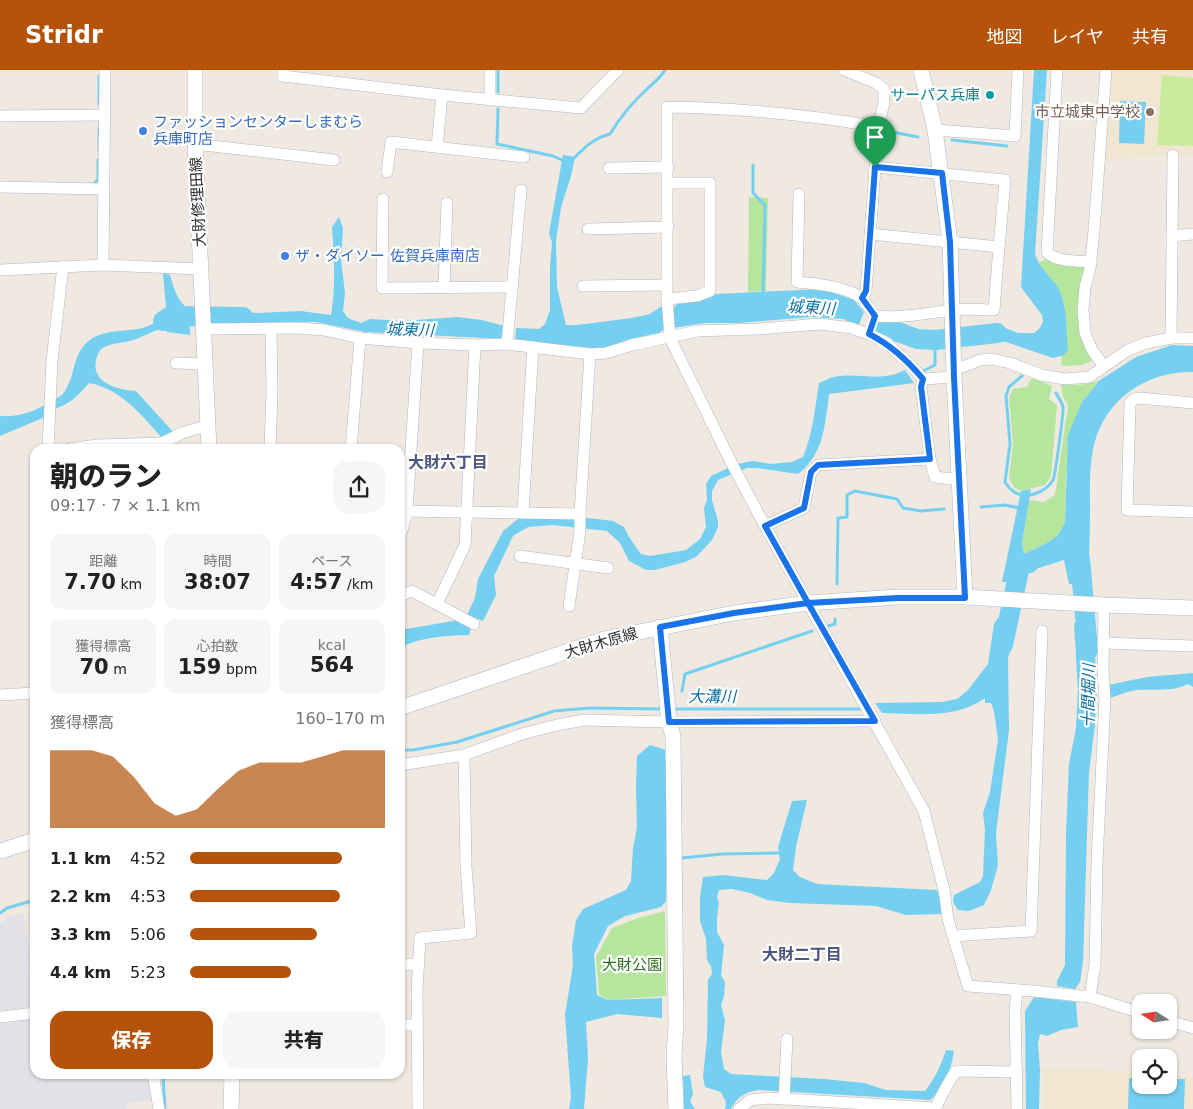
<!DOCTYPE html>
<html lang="ja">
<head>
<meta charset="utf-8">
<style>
	body { margin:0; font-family:"DejaVu Sans","Noto Sans JP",sans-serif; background:#f6f6f6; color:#222; height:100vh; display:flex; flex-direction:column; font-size:19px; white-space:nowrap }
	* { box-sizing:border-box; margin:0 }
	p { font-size:16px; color:#767676 }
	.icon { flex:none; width:28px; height:28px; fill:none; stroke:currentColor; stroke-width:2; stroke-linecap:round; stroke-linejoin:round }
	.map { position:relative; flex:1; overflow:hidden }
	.sheet { position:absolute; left:30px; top:374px; width:375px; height:635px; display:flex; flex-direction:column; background:#fff; border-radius:15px; box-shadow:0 1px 4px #0004 }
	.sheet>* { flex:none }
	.needle { width:32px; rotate:282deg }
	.buttons { position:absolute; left:1132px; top:924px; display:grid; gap:10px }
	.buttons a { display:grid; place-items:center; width:45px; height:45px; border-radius:10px; background:#fff; box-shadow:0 1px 4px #0004; font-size:25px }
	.pin { position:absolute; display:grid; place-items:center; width:42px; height:42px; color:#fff; margin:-51px -21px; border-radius:50% 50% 50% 0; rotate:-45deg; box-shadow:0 0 5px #0007 }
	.pin .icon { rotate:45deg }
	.round { display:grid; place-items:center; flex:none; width:52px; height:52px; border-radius:15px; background:#f6f6f6 }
	.head { display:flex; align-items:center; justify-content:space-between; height:85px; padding:0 20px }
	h1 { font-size:28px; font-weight:800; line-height:38px }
	.metrics { display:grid; grid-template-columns:repeat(3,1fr); gap:8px; height:85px; padding:5px 20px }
	.metrics div { display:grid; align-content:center; border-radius:12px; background:#f6f6f6; text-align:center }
	.metrics b { font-size:21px; font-weight:800 }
	.metrics small { font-size:14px; font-weight:400 }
	.metrics p { font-size:14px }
	.chart { height:140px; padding:10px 20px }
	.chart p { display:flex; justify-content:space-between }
	.chart svg { width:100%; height:90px; margin-top:5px; fill:#b45309; opacity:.7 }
	.button { display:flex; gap:10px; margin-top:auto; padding:10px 20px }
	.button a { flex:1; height:58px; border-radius:15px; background:#b45309; color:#fff; font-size:20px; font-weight:800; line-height:58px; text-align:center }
	.button a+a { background:#f6f6f6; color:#222 }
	ul { padding:0 20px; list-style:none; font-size:16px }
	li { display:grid; grid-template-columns:80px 60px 1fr; align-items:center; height:38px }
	li i { height:12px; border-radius:6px; background:#b45309 }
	header { display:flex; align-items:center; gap:30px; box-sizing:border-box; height:70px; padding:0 25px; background:#b45309; color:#fff }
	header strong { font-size:24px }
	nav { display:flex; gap:28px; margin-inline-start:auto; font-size:18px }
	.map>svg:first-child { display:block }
	.industrial { fill:#e3e1e8 }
	.education { fill:#f0e6d1 }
	.green { fill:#b6e59e }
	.pitch { fill:#c9ec9a }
	.water { fill:#75cff0 }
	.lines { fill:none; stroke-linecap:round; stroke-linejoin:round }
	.stream { stroke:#75cff0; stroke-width:3 }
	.river { stroke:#75cff0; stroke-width:20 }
	.minor-casing { stroke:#b4b7c1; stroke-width:12 }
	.tertiary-casing { stroke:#b4b7c1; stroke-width:16 }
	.minor { stroke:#fff; stroke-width:11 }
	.tertiary { stroke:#fff; stroke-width:15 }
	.route-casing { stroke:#fff; stroke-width:10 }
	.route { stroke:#1a73e8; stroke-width:6 }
	.culture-dot { fill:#0f9aa8; stroke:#fff; stroke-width:2 }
	.education-dot { fill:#8d6e63; stroke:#fff; stroke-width:2 }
	.shop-dot { fill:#3f7fe0; stroke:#fff; stroke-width:2 }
	.labels { text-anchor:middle; stroke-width:4.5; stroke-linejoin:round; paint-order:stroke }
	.culture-label { font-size:15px; fill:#0d838f; stroke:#fff; text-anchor:end }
	.education-label { font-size:15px; fill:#785e54; stroke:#fff; text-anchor:end }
	.shop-label { font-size:15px; fill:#366cbe; stroke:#fff; text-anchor:start }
	.street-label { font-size:15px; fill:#2e2e2e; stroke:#fff }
	.park-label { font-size:15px; fill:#2c6e1b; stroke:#fff }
	.water-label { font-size:16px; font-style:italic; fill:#0d6fa3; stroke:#fff }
	.neighbourhood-label { font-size:16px; font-weight:bold; fill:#4d5680; stroke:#fff }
</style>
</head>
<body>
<header>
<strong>Stridr</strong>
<nav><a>地図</a><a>レイヤ</a><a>共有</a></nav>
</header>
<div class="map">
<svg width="1193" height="1039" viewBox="0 0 1193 1039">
	<rect width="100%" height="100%" fill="#efe9e1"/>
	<polygon class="industrial" points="23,843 30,883 29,906 35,928 35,1004 149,1004 154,1030 127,1033 127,1039 0,1039 0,853 7,848"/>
	<g class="education">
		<polygon points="1110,0 1193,0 1193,84 1103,90"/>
		<polygon points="1042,997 1141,1002 1141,1015 1169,1015 1169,1004 1193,1007 1193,1039 1042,1039"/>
	</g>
	<g class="green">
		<polygon points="749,127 768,128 766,221 748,222"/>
		<polygon points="1048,188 1087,195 1081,265 1092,291 1081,295 1061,296 1062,286 1068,281 1064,232 1057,217 1038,193"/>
		<polygon points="1032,308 1052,316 1049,329 1057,335 1051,406 1045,415 1021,421 1015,418 1009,409 1013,374 1009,327 1013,319 1027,317"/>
		<path d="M1100,310L1082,332L1066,405L1065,453L1057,466L1045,474L1024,484L1022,473L1029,430L1044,432L1055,425L1068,336L1062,324L1061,314C1075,316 1087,315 1100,310Z"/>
		<polygon points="665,841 666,926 608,930 599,924 596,887 612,858 638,848"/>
	</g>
	<polygon class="pitch" points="1162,5 1193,8 1193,76 1157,75"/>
	<g class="water">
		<path d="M1034,0H1047L1035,184C1039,197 1049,205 1057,216C1068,234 1066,259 1068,281L1062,286L1053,288L1006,272L988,270L970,272V262L1000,256L1018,263H1034L1039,259L1043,252L1042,245L1021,217Z"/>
		<polygon points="1120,31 1146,32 1144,74 1119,73"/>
		<polygon points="563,85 575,87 571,106 561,137 556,171 557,217 566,255 577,255 632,248 650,244 660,237 674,238 677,233 698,230 716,224 822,219 854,230 864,242 858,257 844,249 812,247 738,253 705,253 673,258 664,259 659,263 630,269 604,278 591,278 515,271 516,258 539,259 545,254 550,240 550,198 552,172 549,163"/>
		<path d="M339,147L343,158L341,190L345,223L343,241L348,248L361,253L370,249L403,251L458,247L482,250L504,256V269L365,262L316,252L247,253L225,252L216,250L217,239L257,243L300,241L331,245C336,216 334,186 332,157Z"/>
		<path d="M163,202L170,205C174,218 177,232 189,239L190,265L167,262L162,258C151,262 141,268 130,271C122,273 111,273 103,278C99,280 97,286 96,290C91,313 118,320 136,321L174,363L164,370C142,346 122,319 89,313C78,326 70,334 54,339L53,331C57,328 63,325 65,321C76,304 72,283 90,270C104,259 126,262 142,258C150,256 157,252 163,248L166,238Z"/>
		<path d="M1172,275L1193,276V302C1147,301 1105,329 1094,375C1089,395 1090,419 1090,440C1090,465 1089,490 1088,516L1069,514L1064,490L1026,502L1022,512H1002L1021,421L1031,419L1022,473L1024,484L1045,474L1057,466L1065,453L1068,365L1082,332L1100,310L1136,287Z"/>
		<path d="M905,300L914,313L829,324C825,355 824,384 798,404L757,398H747L718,410L712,421V430L718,451V457L712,470L696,487L685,492L655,500H646L629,491L620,473L607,461L553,455L528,457L513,466L494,506L496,525L483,551L467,545L475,528L478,509L503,461L518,449H571L588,448L613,451L624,457L629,467L641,484L650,486L686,480L700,469L706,457L704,438L707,430L706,414L711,406L737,394L753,391L771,394L792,392L803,387C813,363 815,338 819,313C824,311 829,308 834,307C859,302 881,313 905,300Z"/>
		<path d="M45,335V347L0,366V346C16,347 31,343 45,335Z"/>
		<path d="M998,548L1018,549L1008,588L1009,660L996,763L998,795L991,820L984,835L969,841L958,840L953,832L954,825L980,812L983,806L985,759L983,743L990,722L998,670L994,641L991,633H985V628C956,649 916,644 882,643L875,633L942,632L957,629L968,620L988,594L994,554Z"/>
		<path d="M459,550L471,558L469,565C445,566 422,566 400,578V560Z"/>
		<polygon points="1093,552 1097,618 1095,655 1089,702 1083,892 1080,912 1075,919 1057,916 1057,911 1065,895 1066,763 1069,694 1076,658 1078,620 1074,553"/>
		<path d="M1193,603V617L1188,614C1172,622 1154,619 1137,620C1128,621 1119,625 1110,628L1108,615L1147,607Z"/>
		<polygon points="650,675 666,680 666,831 661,837 625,846 608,856 594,884 597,925 608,930 662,928 662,948 617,944 586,952 588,988 584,1039 569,1039 571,1027 565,945 573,895 572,876 576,850 583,839 626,820 631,811 633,778 637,757 636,717 637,686"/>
		<path d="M807,730L796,777L793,800L800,807L817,814L937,820L941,832L942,844L906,845L876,836L790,833L767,830L750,823L732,819L719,820L717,827L719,833L717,847V862L724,875L721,906L725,912L724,926L721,935L725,950L721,982L724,999L731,1004L824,1009L864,1013L886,1020L925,1021C935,1008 941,996 946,980L954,981C950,1002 947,1016 930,1030L759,1020C745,1022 738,1026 731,1039H725L726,1032L721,1022L705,1017L703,1007L707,969L708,910L712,904L711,896L707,890L706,869L700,851V827L703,807L723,805L767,810L774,803L780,789L778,777L792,731Z"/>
		<polygon points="1034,927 1076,932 1078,957 1061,960 1047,966 1040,964 1038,973 1040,1001 1039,1039 1026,1039 1025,941"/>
		<polygon points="690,1005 693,1024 690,1031 695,1039 684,1039 683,1006"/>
		<polygon points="1129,1008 1141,1008 1141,1015 1169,1015 1169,1009 1185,1009 1184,1039 1128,1039"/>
	</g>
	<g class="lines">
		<g class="stream">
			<polyline points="498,22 498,0"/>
			<polyline points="99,34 99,6"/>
			<polyline points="498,39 497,74 553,86 564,91"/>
			<polyline points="882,60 918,67"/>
			<polyline points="952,70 1007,76"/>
			<polyline points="99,80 99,58"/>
			<path d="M574,88C585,77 594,68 610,64C619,49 633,32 646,20C654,12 659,10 665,0"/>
			<polyline points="753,95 753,123 765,135 763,224"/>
			<polyline points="90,114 94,114 98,109 98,90"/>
			<polyline points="921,302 935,295 935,270"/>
			<path d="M1022,306L1009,317L1006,326L1010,374L1005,412C1007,415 1010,419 1013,421C1025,431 1046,422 1053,410C1055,407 1064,341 1063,337C1062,332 1058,327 1056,323"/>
			<polyline points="981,437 1004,435 1020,438"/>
			<polyline points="837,514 838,448 847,447 847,425 855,421 897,429 903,438 921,441 944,439"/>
			<polyline points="828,556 835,554 835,549"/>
			<polyline points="682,621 685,604 812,561"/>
			<polyline points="672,639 864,639"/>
			<polyline points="400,680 413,680 457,672 554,641 589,638 664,639"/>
			<polyline points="682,788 722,784 781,783"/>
			<polyline points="0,843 7,838 35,830"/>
			<polyline points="163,1004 165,1039"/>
		</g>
		<g class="river">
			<polyline points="163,251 171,246 243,247"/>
			<polyline points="882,256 917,269 935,270 997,263"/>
			<polyline points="1080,489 1088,580"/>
			<polyline points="1003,575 1020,496 1029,493"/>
		</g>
		<g class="minor-casing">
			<g id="minor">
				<polyline points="283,0 283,6 442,25 581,38 618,0"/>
				<path d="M844,0L876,13L884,19V33L878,57L866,221L862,228L875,246C906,249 935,241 966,239C975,239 984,240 994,240L999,177"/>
				<path d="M1057,0L1047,182C1056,192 1078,191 1091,192"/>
				<polyline points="490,30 490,0"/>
				<polyline points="0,46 105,45"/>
				<path d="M878,57C809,45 737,38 667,37V229L670,268L732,394L765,456L924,741L944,820L948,849L968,916L1033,921L1090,927L1141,943"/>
				<polyline points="935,60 1015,66 1018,0"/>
				<polyline points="195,74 334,90"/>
				<polyline points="437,77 442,25"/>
				<polyline points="609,98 668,97"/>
				<polyline points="387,102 391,72 524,87"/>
				<polyline points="0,117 103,119"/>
				<path d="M799,124L797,212C818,214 843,216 862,228"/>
				<polyline points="383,129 382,218 512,217"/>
				<polyline points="588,159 668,157"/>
				<polyline points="870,164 999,177 1005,110 875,97"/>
				<polyline points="1172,166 1193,164"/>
				<polyline points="103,195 105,0"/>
				<polyline points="0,200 103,195 201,199"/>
				<polyline points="583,216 667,215"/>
				<polyline points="444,217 447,133"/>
				<polyline points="667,229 697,226 710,221 710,113 668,113"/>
				<polyline points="204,259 297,258 324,260 360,268 418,273 475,275 507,274 590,284 606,283 632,275 697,261 758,259 820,254 851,258 869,264 887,273 915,300 923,309 954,307"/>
				<polyline points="1171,268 1173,85"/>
				<polyline points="507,274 521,120"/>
				<polyline points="176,293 205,294"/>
				<polyline points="1104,296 1092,280 1085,263 1083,240 1085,217 1090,199 1094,161 1106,0"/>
				<polyline points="954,298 965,296 980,290 992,289 1010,293 1041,305 1065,309 1089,307 1128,280 1146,273 1171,268 1193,268"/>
				<polyline points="923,309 921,317 930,389 935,407 960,410"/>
				<polyline points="1193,333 1139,328 1134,329 1130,333 1127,440 1193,442"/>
				<polyline points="48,379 52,291 63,196"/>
				<polyline points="69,379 97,375 162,373 182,363 208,355"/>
				<polyline points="270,379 272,322 271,259"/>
				<polyline points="351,379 360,268"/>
				<polyline points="400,441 580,444 590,284"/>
				<polyline points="523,442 533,277"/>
				<polyline points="765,456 804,438 811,402 818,395 930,389"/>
				<polyline points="400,468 407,441 418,273"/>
				<polyline points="520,486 608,498"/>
				<polyline points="400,526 412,521 474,554"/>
				<polyline points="437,534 465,475 475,275"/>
				<polyline points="569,536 580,461 580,444"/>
				<polyline points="1103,573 1193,576"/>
				<polyline points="0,625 35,623"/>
				<polyline points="400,695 464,685 522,664 557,655 584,650 669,652 875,651"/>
				<polyline points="953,866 1031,861 1042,561"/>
				<polyline points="400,895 418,894"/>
				<polyline points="1090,927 1095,895 1097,792 1105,629 1103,601 1104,535"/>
				<polyline points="0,947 35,943"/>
				<polyline points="1169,951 1193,958"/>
				<polyline points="400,955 417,955"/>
				<polyline points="153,1004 159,1039"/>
				<polyline points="784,1029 787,969"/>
				<polyline points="418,1039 417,921 420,868 471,863 466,797 464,685"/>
				<path d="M739,1039L750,1030L768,1028L936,1038C937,1033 952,1006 956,1001L1017,1002"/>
				<polyline points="1017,1039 1015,940 1017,920"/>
			</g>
		</g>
		<g class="tertiary-casing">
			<g id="tertiary">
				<polyline points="195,0 195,74 209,379"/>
				<polyline points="921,0 935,60 950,172 954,307 965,527"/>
				<polyline points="660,557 669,652 673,666 676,954 674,986 676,1039"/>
				<polyline points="400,638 604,569 734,543 808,533 898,527 965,527 1104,535 1193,538"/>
				<polyline points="0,781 35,770"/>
				<polyline points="231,1039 232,1004"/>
			</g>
		</g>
		<use href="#minor" class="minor"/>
		<use href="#tertiary" class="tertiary"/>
	</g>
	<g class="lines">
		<g class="route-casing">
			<path id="route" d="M875,97L866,221L862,228L875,246L869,264C891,275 908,291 923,309L921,317L930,389L818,395L811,402L804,438L765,456L808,533L734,543L660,557L669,652L875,651L808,533L898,528H965L954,307L950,172L942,103L875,97"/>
		</g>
		<use href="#route" class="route"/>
	</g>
	<circle class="culture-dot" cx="990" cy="25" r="5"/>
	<circle class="education-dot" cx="1150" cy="42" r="5"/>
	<g class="shop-dot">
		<circle cx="143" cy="61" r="5"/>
		<circle cx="285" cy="186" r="5"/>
	</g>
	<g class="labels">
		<g class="culture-label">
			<text x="980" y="30">サーパス兵庫</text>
		</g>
		<g class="education-label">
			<text x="1140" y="47">市立城東中学校</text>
		</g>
		<g class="shop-label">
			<text x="153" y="57">ファッションセンターしまむら<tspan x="153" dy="17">兵庫町店</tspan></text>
			<text x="295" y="191">ザ・ダイソー 佐賀兵庫南店</text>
		</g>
		<g class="street-label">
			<text transform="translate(198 132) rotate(-93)" y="5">大財修理田線</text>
			<text transform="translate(601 573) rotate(-16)" y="5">大財木原線</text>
		</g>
		<g class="park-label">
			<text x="632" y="900">大財公園</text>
		</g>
		<g class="water-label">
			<text transform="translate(811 237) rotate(3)" y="6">城東川</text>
			<text transform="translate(410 259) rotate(2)" y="6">城東川</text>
			<text x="712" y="632">大溝川</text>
			<text transform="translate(1088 626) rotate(-89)" y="6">十間堀川</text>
		</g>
		<g class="neighbourhood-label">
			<text x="448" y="398">大財六丁目</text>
			<text x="802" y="890">大財二丁目</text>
		</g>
	</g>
</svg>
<div class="buttons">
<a><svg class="needle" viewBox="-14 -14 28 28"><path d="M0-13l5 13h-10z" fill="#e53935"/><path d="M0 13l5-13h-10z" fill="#767676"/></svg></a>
<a><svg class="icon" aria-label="locate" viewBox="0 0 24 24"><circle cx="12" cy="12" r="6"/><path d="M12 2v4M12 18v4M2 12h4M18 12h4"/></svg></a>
</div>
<div class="pin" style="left:875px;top:97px;background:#1e9e55"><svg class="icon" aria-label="arrive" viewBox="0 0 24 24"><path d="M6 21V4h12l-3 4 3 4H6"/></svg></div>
<section class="sheet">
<div class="head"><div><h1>朝のラン</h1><p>09:17 · 7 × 1.1 km</p></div><a class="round"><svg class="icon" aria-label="share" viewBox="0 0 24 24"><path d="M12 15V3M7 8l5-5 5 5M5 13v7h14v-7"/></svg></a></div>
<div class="metrics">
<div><p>距離</p><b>7.70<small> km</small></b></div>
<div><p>時間</p><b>38:07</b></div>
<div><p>ペース</p><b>4:57<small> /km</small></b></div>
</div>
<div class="metrics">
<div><p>獲得標高</p><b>70<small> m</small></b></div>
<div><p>心拍数</p><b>159<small> bpm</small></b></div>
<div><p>kcal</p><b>564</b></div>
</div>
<div class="chart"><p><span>獲得標高</span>160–170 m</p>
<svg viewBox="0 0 160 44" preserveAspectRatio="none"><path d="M0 44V6L10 6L20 6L30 9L40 19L50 32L60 38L70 35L80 25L90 16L100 12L110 12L120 12L130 9L140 6L150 6L160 6V44z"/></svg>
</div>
<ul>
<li><b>1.1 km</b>4:52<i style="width:78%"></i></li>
<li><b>2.2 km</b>4:53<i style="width:77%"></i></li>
<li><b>3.3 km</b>5:06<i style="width:65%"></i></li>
<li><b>4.4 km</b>5:23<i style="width:52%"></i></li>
</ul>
<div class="button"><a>保存</a><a>共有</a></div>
</section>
</div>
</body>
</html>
